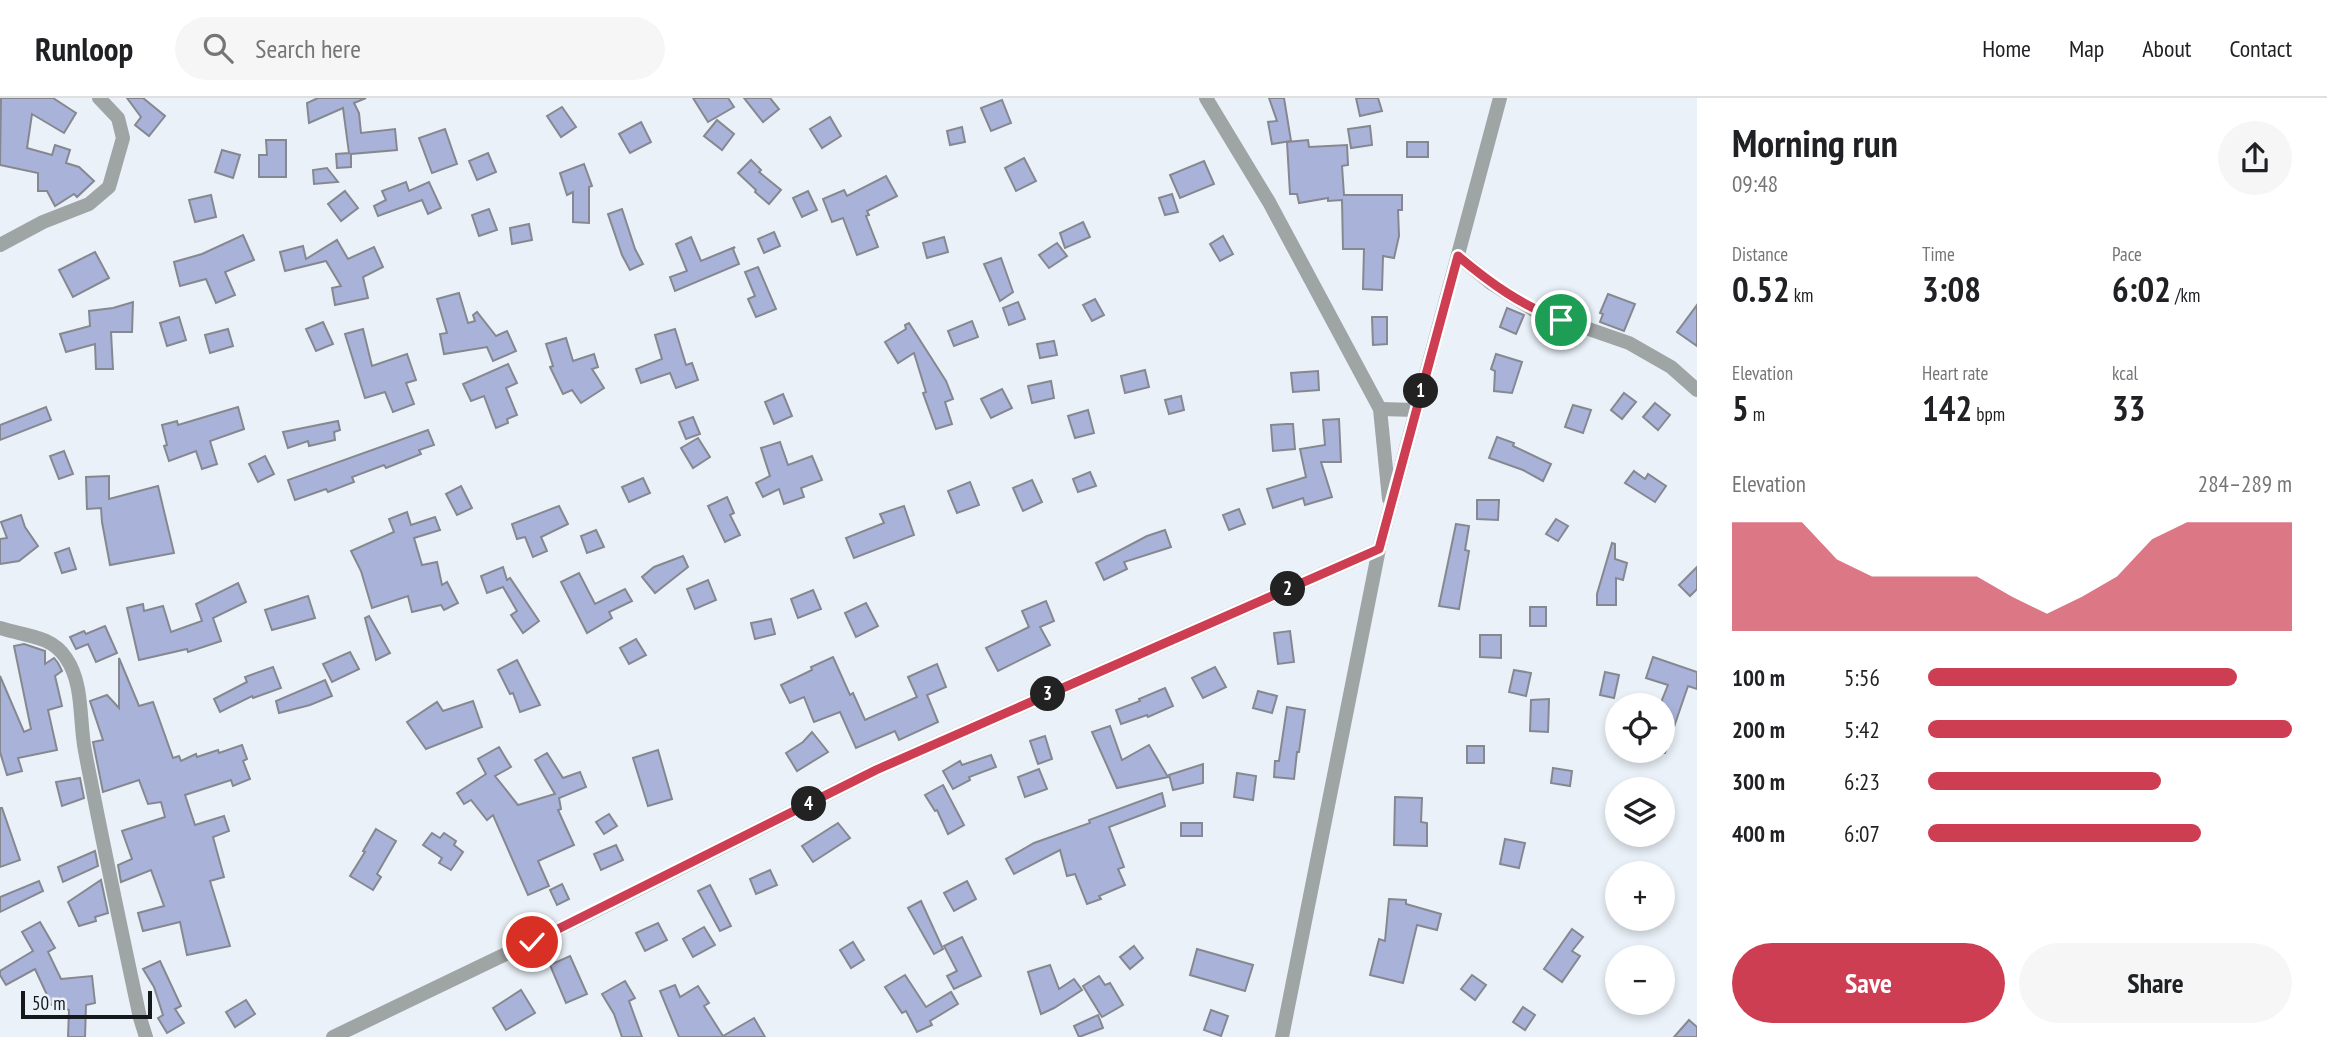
<!DOCTYPE html>
<html lang="en">
<head>
<meta charset="utf-8">
<style>
	body { margin:0; font-family:"PT Sans Narrow",sans-serif; background:#f6f6f6; color:#202124; height:100vh; display:flex; flex-direction:column; font-size:26px; white-space:nowrap }
	* { box-sizing:border-box; margin:0 }
	p { font-size:23px; color:#757577 }
	.icon { flex:none; width:38px; height:38px; fill:none; stroke:currentColor; stroke-width:2; stroke-linecap:round; stroke-linejoin:round }
	.map { position:relative; flex:1; overflow:hidden }
	.side { display:flex; flex-direction:column; background:#fff; width:630px }
	.side>* { flex:none }
	.fabs { position:absolute; left:1605px; top:595px; display:grid; gap:14px }
	.fabs a { display:grid; place-items:center; width:70px; height:70px; border-radius:50%; background:#fff; box-shadow:0 4px 10px #0003; font-size:35px }
	.scale { position:absolute; left:21px; bottom:18px; width:131px; box-sizing:border-box; padding-left:7px; border:4px solid #16191b; border-top:0; font-size:19px; line-height:24px; white-space:nowrap; color:#16191b; -webkit-text-stroke:5px #eaf1f8; paint-order:stroke }
	.pin { position:absolute; display:grid; place-items:center; width:60px; height:60px; color:#fff; margin:-30px; border:4px solid #fff; border-radius:50%; box-shadow:0 2px 7px #0007 }
	.km { position:absolute; width:35px; height:35px; margin:-18px; border-radius:50%; background:#222; color:#fff; font-size:19px; line-height:35px; text-align:center }
	.round { display:grid; place-items:center; flex:none; width:74px; height:74px; border-radius:37px; background:#f6f6f6 }
	.headline { display:flex; align-items:center; justify-content:space-between; height:119px; padding:0 35px }
	h1 { font-size:38px; font-weight:800; line-height:52px }
	.metrics { display:grid; grid-template-columns:repeat(3,1fr); gap:10px; height:119px; padding:7px 35px }
	.metrics div { display:grid; align-content:center }
	.metrics b { font-size:35px; font-weight:800 }
	.metrics small { font-size:19px; font-weight:400 }
	.metrics p { font-size:19px }
	.chart { height:196px; padding:14px 35px }
	.chart p { display:flex; justify-content:space-between }
	.chart svg { width:100%; height:126px; margin-top:7px; fill:#ce3e53; opacity:.7 }
	.button { display:flex; gap:14px; margin-top:auto; padding:14px 35px }
	.button a { flex:1; height:80px; border-radius:42px; background:#ce3e53; color:#fff; font-size:28px; font-weight:800; line-height:80px; text-align:center }
	.button a+a { background:#f6f6f6; color:#202124 }
	ul { padding:0 35px; list-style:none; font-size:23px }
	li { display:grid; grid-template-columns:112px 84px 1fr; align-items:center; height:52px }
	li i { height:18px; border-radius:9px; background:#ce3e53 }
	header { display:flex; align-items:center; gap:42px; box-sizing:border-box; height:98px; padding:0 35px; background:#fff; border-bottom:2px solid #e0e0e0 }
	header strong { font-size:33px }
	nav { display:flex; gap:38px; margin-inline-start:auto; font-size:24px }
	.search { width:490px; height:63px; background:#f6f6f6; display:flex; align-items:center; gap:18px; box-sizing:border-box; padding:0 24px; border-radius:38px; color:#757577; font-size:26px }
	main { display:flex; flex:1; min-height:0 }
	.map>svg:first-child { display:block }
	.building { fill:#a9b3da; stroke:#868890; stroke-width:2 }
	.lines { fill:none; stroke-linecap:round; stroke-linejoin:round }
	.street { stroke:#9fa4a5; stroke-width:14 }
	.route-casing { stroke:#fff; stroke-width:14 }
	.route { stroke:#ce3e53; stroke-width:9 }
</style>
</head>
<body>
<header>
<strong>Runloop</strong>
<div class="search"><svg class="icon" aria-label="search" viewBox="0 0 24 24"><circle cx="10" cy="10" r="6"/><path d="M15 15l6 6"/></svg>Search here</div>
<nav><a>Home</a><a>Map</a><a>About</a><a>Contact</a></nav>
</header>
<main>
<div class="map">
<svg width="1697" height="939" viewBox="0 0 1697 939">
	<rect width="100%" height="100%" fill="#eaf1f8"/>
	<g class="building">
		<polygon points="1,0 53,0 76,15 64,35 32,16 27,50 52,57 55,47 70,52 66,65 79,69 94,83 77,99 74,96 55,108 47,93 38,93 38,75 0,67"/>
		<polygon points="127,0 143,0 165,18 149,38 135,27 141,19"/>
		<polygon points="318,0 366,0 354,5 359,15 361,35 395,31 397,52 351,56 351,69 337,70 336,56 349,55 343,10 309,25 307,5"/>
		<polygon points="693,0 728,0 734,9 708,24"/>
		<polygon points="744,0 770,0 779,11 763,24"/>
		<polygon points="1269,0 1284,0 1291,43 1272,46 1268,24 1277,23"/>
		<polygon points="1356,0 1378,0 1382,13 1360,18"/>
		<polygon points="1002,2 1011,25 991,33 981,10"/>
		<polygon points="562,9 576,29 561,39 547,18"/>
		<polygon points="830,19 841,38 822,50 810,31"/>
		<polygon points="717,22 734,36 722,52 704,38"/>
		<polygon points="641,24 651,44 630,55 619,36"/>
		<polygon points="1370,28 1372,47 1351,50 1348,31"/>
		<polygon points="962,29 965,44 950,47 947,33"/>
		<polygon points="445,31 457,66 432,75 419,40"/>
		<polygon points="266,42 286,42 286,79 259,79 259,57 267,57"/>
		<polygon points="1308,42 1309,49 1347,47 1348,67 1342,68 1344,97 1402,97 1402,112 1398,112 1399,138 1394,160 1383,158 1382,192 1363,191 1364,151 1343,151 1342,102 1328,103 1328,100 1299,105 1297,96 1290,96 1287,44"/>
		<rect x="1407" y="44" width="21" height="15"/>
		<polygon points="222,52 240,57 233,80 215,74"/>
		<polygon points="488,55 496,74 477,82 469,63"/>
		<polygon points="1024,60 1036,83 1016,93 1005,70"/>
		<polygon points="751,62 761,72 759,74 781,92 769,106 755,94 756,92 738,75"/>
		<polygon points="1204,63 1214,86 1180,100 1170,77"/>
		<polygon points="584,66 592,88 589,89 589,125 573,124 573,94 567,97 560,75"/>
		<polygon points="327,70 338,84 314,86 313,72"/>
		<polygon points="886,78 897,98 867,113 869,117 866,118 878,149 857,157 843,120 832,124 823,101 844,92 847,98"/>
		<polygon points="406,84 409,93 429,84 441,110 428,116 422,102 378,118 374,108 386,102 382,93"/>
		<polygon points="345,93 358,110 341,123 328,106"/>
		<polygon points="808,93 817,112 802,119 793,100"/>
		<polygon points="1172,96 1178,114 1165,117 1159,100"/>
		<polygon points="211,97 216,119 195,124 189,102"/>
		<polygon points="489,111 497,132 479,138 472,117"/>
		<polygon points="622,111 635,151 643,166 630,172 622,157 608,116"/>
		<polygon points="1083,124 1090,139 1065,150 1060,135"/>
		<polygon points="529,126 532,142 512,146 510,130"/>
		<polygon points="774,134 780,148 764,155 758,141"/>
		<polygon points="243,137 254,162 225,174 235,197 216,205 206,181 180,188 174,164 202,156"/>
		<polygon points="1223,138 1233,156 1220,163 1210,146"/>
		<polygon points="691,139 701,163 735,149 733,151 739,166 675,193 670,179 687,173 676,146"/>
		<polygon points="944,139 948,154 927,160 923,145"/>
		<polygon points="337,142 348,161 374,149 383,169 363,179 368,200 335,207 332,190 341,188 326,163 285,173 280,154 303,148 306,161"/>
		<polygon points="1057,145 1067,158 1049,170 1039,157"/>
		<polygon points="95,154 109,180 73,199 59,172"/>
		<polygon points="1001,160 1013,194 1000,203 984,166"/>
		<polygon points="758,169 776,211 756,219 748,201 755,198 745,174"/>
		<polygon points="459,195 468,225 475,223 473,217 477,214 496,238 507,233 516,253 493,263 487,249 444,256 440,236 447,235 437,201"/>
		<polygon points="1608,196 1635,206 1624,233 1600,224 1603,216 1600,215"/>
		<polygon points="1095,201 1104,217 1092,223 1083,207"/>
		<polygon points="133,204 132,234 111,234 113,271 96,271 95,246 66,254 60,236 90,228 89,213 113,210"/>
		<polygon points="1018,204 1025,221 1009,227 1003,210"/>
		<polygon points="1697,207 1697,248 1677,234"/>
		<polygon points="1507,210 1524,217 1516,236 1500,229"/>
		<polygon points="179,219 186,242 167,248 160,225"/>
		<polygon points="1372,219 1387,219 1387,246 1373,247"/>
		<polygon points="972,223 978,239 954,248 948,233"/>
		<polygon points="323,224 333,246 316,253 306,231"/>
		<polygon points="909,225 946,283 953,301 945,304 952,326 936,331 923,295 926,294 914,255 898,265 885,244 906,231 905,227"/>
		<polygon points="228,231 233,248 210,255 205,237"/>
		<polygon points="363,231 372,268 407,256 416,282 406,285 414,306 393,314 385,294 365,300 345,236"/>
		<polygon points="675,231 686,267 692,265 698,282 676,290 670,275 641,285 636,271 662,261 655,237"/>
		<polygon points="566,240 573,263 594,256 598,269 592,271 604,290 581,305 572,292 563,296 550,269 553,268 546,246"/>
		<polygon points="1054,243 1057,257 1040,260 1037,246"/>
		<polygon points="1496,256 1522,264 1512,295 1494,293 1495,273 1491,271"/>
		<polygon points="508,266 517,285 506,290 517,317 507,321 508,325 496,330 484,298 471,303 463,286"/>
		<polygon points="1145,272 1149,289 1125,295 1121,278"/>
		<polygon points="1318,273 1319,292 1293,294 1291,275"/>
		<polygon points="1051,283 1054,300 1032,305 1028,288"/>
		<polygon points="1002,291 1012,310 991,320 981,301"/>
		<polygon points="1624,295 1636,304 1622,321 1611,312"/>
		<polygon points="783,296 792,318 774,326 765,304"/>
		<polygon points="1181,298 1184,312 1169,316 1165,302"/>
		<polygon points="1655,305 1670,317 1658,332 1643,319"/>
		<polygon points="1573,307 1591,312 1583,335 1565,329"/>
		<polygon points="46,309 51,322 0,342 0,327"/>
		<polygon points="238,309 244,331 210,343 217,366 202,371 196,353 169,363 164,348 167,347 162,327 177,323 178,327"/>
		<polygon points="1088,312 1094,335 1075,340 1068,318"/>
		<polygon points="693,319 700,336 686,341 679,324"/>
		<polygon points="1339,321 1341,364 1321,364 1332,399 1305,407 1303,400 1273,410 1267,391 1306,379 1300,351 1325,347 1323,322"/>
		<polygon points="338,323 340,332 334,334 335,342 309,348 308,343 288,350 283,334"/>
		<polygon points="1287,326 1293,326 1295,351 1273,353 1271,327"/>
		<polygon points="428,332 434,347 419,352 421,356 386,370 384,367 352,379 354,384 328,394 326,391 295,402 288,382"/>
		<polygon points="1497,339 1514,345 1513,348 1551,366 1543,383 1523,372 1489,360"/>
		<polygon points="698,340 710,359 693,370 681,350"/>
		<polygon points="780,344 788,367 812,358 822,382 801,390 804,399 784,406 779,391 763,399 756,385 770,378 761,350"/>
		<polygon points="64,353 73,376 59,381 50,358"/>
		<polygon points="265,358 274,376 258,384 249,366"/>
		<polygon points="1634,373 1645,381 1648,376 1666,388 1655,404 1625,385"/>
		<polygon points="1090,374 1096,388 1078,394 1073,381"/>
		<polygon points="109,378 109,401 158,388 174,455 110,467 102,424 101,410 87,411 86,379"/>
		<polygon points="643,380 650,395 629,404 622,389"/>
		<polygon points="1032,382 1042,404 1023,413 1013,390"/>
		<polygon points="970,384 979,407 957,415 948,393"/>
		<polygon points="461,388 472,410 457,417 446,396"/>
		<polygon points="727,399 734,415 730,417 740,437 725,444 708,408"/>
		<polygon points="1477,402 1499,402 1498,422 1477,421"/>
		<polygon points="559,408 568,426 541,439 547,453 533,459 525,439 517,441 512,426"/>
		<polygon points="904,408 914,437 854,460 846,440 884,425 880,416"/>
		<polygon points="1239,411 1245,426 1229,432 1223,417"/>
		<polygon points="407,414 411,427 435,419 440,432 414,440 422,467 437,464 442,487 447,484 458,505 444,512 441,507 412,514 408,498 372,510 361,473 351,453 394,434 389,421"/>
		<polygon points="21,417 25,429 38,448 19,463 0,466 0,441 7,440 1,424"/>
		<polygon points="1556,421 1568,428 1558,443 1546,436"/>
		<polygon points="1456,426 1469,428 1465,452 1469,453 1459,511 1439,508"/>
		<polygon points="596,432 604,449 587,455 581,438"/>
		<polygon points="1165,432 1171,449 1124,464 1127,471 1104,482 1096,465 1147,438"/>
		<polygon points="1612,445 1615,446 1615,461 1627,465 1623,482 1616,480 1616,507 1597,507 1597,496"/>
		<polygon points="69,450 76,471 62,475 55,455"/>
		<polygon points="683,458 688,469 655,495 642,479 654,469"/>
		<polygon points="503,469 507,482 510,480 539,523 523,535 511,517 517,513 503,489 487,495 481,478"/>
		<polygon points="1697,469 1697,491 1690,498 1679,487"/>
		<polygon points="579,475 595,506 625,491 632,503 609,514 612,520 587,535 561,484"/>
		<polygon points="708,482 716,502 695,511 687,491"/>
		<polygon points="238,485 246,504 213,520 221,543 188,554 187,551 139,562 127,510 143,506 144,513 163,508 171,534 202,523 196,506"/>
		<polygon points="813,492 821,511 798,520 791,501"/>
		<polygon points="308,498 315,520 272,532 265,512"/>
		<polygon points="1046,503 1054,523 1040,529 1050,547 998,573 986,550 1029,529 1022,513"/>
		<polygon points="866,505 878,528 856,539 845,515"/>
		<rect x="1530" y="509" width="16" height="19"/>
		<polygon points="369,518 390,555 376,562 365,520"/>
		<polygon points="771,521 775,536 755,541 751,525"/>
		<polygon points="105,528 117,555 96,564 88,546 76,551 70,539 84,533 86,536"/>
		<polygon points="1290,533 1294,564 1278,566 1274,535"/>
		<polygon points="1480,537 1501,537 1501,560 1480,559"/>
		<polygon points="636,541 646,557 629,566 620,550"/>
		<polygon points="24,546 45,553 45,566 54,560 58,565 62,573 55,578 62,608 48,612 57,652 18,660 22,673 7,677 0,654 0,578 24,634 31,631 14,548"/>
		<polygon points="350,554 359,571 332,584 323,566"/>
		<polygon points="833,559 850,597 853,595 865,622 917,599 908,579 937,566 946,589 927,597 938,624 899,642 895,633 856,650 840,614 814,624 804,599 790,605 781,587 812,572 811,569"/>
		<polygon points="1653,559 1697,574 1697,591 1688,588 1665,655 1662,655 1662,602 1668,587 1646,580"/>
		<polygon points="119,560 139,608 153,604 173,660 179,658 181,663 196,656 197,659 218,652 219,655 242,647 247,661 243,663 250,681 233,688 231,682 185,697 195,727 224,718 229,733 213,739 224,779 210,783 230,848 187,857 180,824 143,833 138,815 164,808 151,772 121,784 118,767 132,761 122,733 165,719 161,704 148,706 139,682 103,694 93,644 103,642 90,603 107,597 119,610"/>
		<polygon points="517,562 540,607 520,614 513,595 510,596 498,572"/>
		<polygon points="273,569 281,590 253,600 252,598 220,614 214,601 247,584 245,579"/>
		<polygon points="1215,569 1226,589 1203,600 1192,580"/>
		<polygon points="1514,572 1531,575 1526,598 1509,594"/>
		<polygon points="1605,574 1619,577 1614,600 1600,597"/>
		<polygon points="325,582 332,598 310,607 279,615 276,603"/>
		<polygon points="1165,590 1173,608 1148,619 1147,617 1121,626 1116,612 1140,603 1139,601"/>
		<polygon points="1258,593 1277,598 1272,615 1253,610"/>
		<polygon points="1549,601 1548,634 1530,633 1531,602"/>
		<polygon points="473,603 482,629 426,651 407,624 437,604 443,613"/>
		<polygon points="1287,609 1305,612 1299,654 1297,654 1294,681 1274,679 1275,663 1279,663"/>
		<polygon points="1110,628 1122,662 1149,647 1168,679 1117,690 1092,634"/>
		<polygon points="812,634 828,654 797,673 786,655 803,644"/>
		<polygon points="1045,638 1052,661 1038,666 1030,643"/>
		<rect x="1467" y="648" width="17" height="17"/>
		<polygon points="499,649 511,669 495,678 518,707 555,696 535,662 547,655 563,680 580,674 586,689 559,700 561,711 558,712 574,747 538,763 549,788 528,797 493,717 487,722 471,702 464,706 457,695 486,676 478,661"/>
		<polygon points="658,652 672,701 648,708 633,660"/>
		<polygon points="991,657 996,669 969,679 970,682 953,691 943,673 960,663 962,667"/>
		<polygon points="1203,666 1203,685 1173,692 1169,677"/>
		<polygon points="1553,670 1572,673 1570,688 1551,685"/>
		<polygon points="1039,671 1047,691 1025,699 1018,679"/>
		<polygon points="1237,675 1256,678 1253,702 1234,699"/>
		<polygon points="80,680 84,700 62,708 56,684"/>
		<polygon points="943,687 964,727 948,736 937,712 935,713 925,697"/>
		<polygon points="1162,695 1165,708 1109,729 1124,769 1118,771 1125,787 1099,798 1101,801 1087,806 1075,776 1067,778 1060,752 1014,776 1006,761 1034,745 1090,725 1089,722"/>
		<polygon points="1395,699 1422,700 1421,724 1427,725 1427,748 1394,747"/>
		<polygon points="0,710 2,710 20,762 0,769"/>
		<polygon points="609,716 617,728 604,736 596,724"/>
		<polygon points="838,725 850,740 813,764 802,748"/>
		<rect x="1181" y="725" width="21" height="13"/>
		<polygon points="376,731 396,743 377,776 381,779 373,792 350,778 365,754 363,753"/>
		<polygon points="432,735 440,740 444,735 456,743 454,747 463,754 451,772 439,765 442,760 423,747"/>
		<polygon points="1505,741 1525,745 1519,770 1500,766"/>
		<polygon points="616,747 623,762 601,772 594,756"/>
		<polygon points="95,753 98,768 63,784 58,769"/>
		<polygon points="770,772 777,787 756,796 750,781"/>
		<polygon points="101,782 108,815 95,819 96,823 79,828 68,804"/>
		<polygon points="39,783 43,793 0,814 0,799"/>
		<polygon points="967,783 976,801 954,813 944,795"/>
		<polygon points="562,786 569,801 557,807 550,792"/>
		<polygon points="710,787 731,828 720,833 698,793"/>
		<polygon points="1389,801 1406,802 1406,806 1441,816 1437,832 1417,827 1403,885 1370,877 1379,841 1385,843"/>
		<polygon points="921,803 943,851 934,856 908,810"/>
		<polygon points="40,824 55,850 48,854 61,881 92,878 95,905 86,907 85,939 68,939 69,912 46,905 48,899 35,871 6,887 0,877 0,873 33,853 22,834"/>
		<polygon points="658,825 667,842 645,853 636,835"/>
		<polygon points="704,829 715,847 693,859 683,841"/>
		<polygon points="1572,831 1583,839 1572,853 1580,858 1562,884 1544,871"/>
		<polygon points="962,839 981,878 954,891 947,878 957,873 944,848"/>
		<polygon points="853,844 864,862 851,870 840,852"/>
		<polygon points="1134,848 1143,860 1130,871 1120,859"/>
		<polygon points="1197,851 1253,867 1245,893 1190,877"/>
		<polygon points="570,858 587,896 566,905 550,867"/>
		<polygon points="160,863 181,908 175,911 184,925 167,935 158,920 163,917 154,889 143,871"/>
		<polygon points="1050,867 1059,891 1074,881 1082,892 1054,910 1041,916 1028,874"/>
		<polygon points="905,877 926,909 951,894 958,906 930,923 932,927 917,934 906,913 902,915 885,889"/>
		<polygon points="1472,877 1486,887 1475,902 1461,891"/>
		<polygon points="1099,878 1105,887 1110,885 1123,907 1102,919 1083,888"/>
		<polygon points="625,883 635,900 629,903 642,939 622,939 614,916 602,896"/>
		<polygon points="675,887 680,899 698,888 709,905 704,908 723,938 754,920 765,939 679,939 660,893"/>
		<polygon points="521,892 535,915 506,932 493,910"/>
		<polygon points="246,902 255,916 235,929 226,914"/>
		<polygon points="1523,909 1535,917 1525,932 1513,924"/>
		<polygon points="1211,912 1228,918 1221,938 1204,932"/>
		<polygon points="1098,917 1103,930 1079,939 1074,928"/>
		<polygon points="1689,922 1697,929 1697,939 1674,939"/>
	</g>
	<g class="lines">
		<g class="street">
			<polyline points="1206,0 1269,104 1380,311 1389,401"/>
			<polyline points="0,147 43,124 89,106 109,89 123,40 118,20 99,0"/>
			<polyline points="1458,158 1491,185 1534,212 1629,245 1671,269 1697,292"/>
			<polyline points="1380,311 1416,312"/>
			<path d="M0,530C24,538 51,537 66,560C84,586 79,623 85,653C102,742 121,831 140,920L146,939"/>
			<polyline points="333,939 585,818 876,672 1379,451"/>
			<polyline points="1282,939 1379,451 1500,0"/>
		</g>
	</g>
	<g class="lines">
		<g class="route-casing">
			<path id="route" d="M532,844L876,672L1379,451L1458,158C1490,185 1522,208 1561,222"/>
		</g>
		<use href="#route" class="route"/>
	</g>
</svg>
<div class="fabs">
<a><svg class="icon" aria-label="locate" viewBox="0 0 24 24"><circle cx="12" cy="12" r="6"/><path d="M12 2v4M12 18v4M2 12h4M18 12h4"/></svg></a>
<a><svg class="icon" aria-label="layers" viewBox="0 0 24 24"><path d="M12 4l9 5-9 5-9-5zM3 14l9 5 9-5"/></svg></a>
<a>+</a>
<a>−</a>
</div>
<div class="scale">50 m</div>
<div class="pin" style="left:1561px;top:222px;background:#1e9e55"><svg class="icon" aria-label="arrive" viewBox="0 0 24 24"><path d="M6 21V4h12l-3 4 3 4H6"/></svg></div>
<div class="pin" style="left:532px;top:844px;background:#d93025"><svg class="icon" aria-label="check" viewBox="0 0 24 24"><path d="M5 12l5 5 9-10"/></svg></div>
<b class="km" style="left:1421px;top:293px">1</b>
<b class="km" style="left:1288px;top:491px">2</b>
<b class="km" style="left:1048px;top:596px">3</b>
<b class="km" style="left:809px;top:706px">4</b>
</div>
<section class="side">
<div class="headline"><div><h1>Morning run</h1><p>09:48</p></div><a class="round"><svg class="icon" aria-label="share" viewBox="0 0 24 24"><path d="M12 15V3M7 8l5-5 5 5M5 13v7h14v-7"/></svg></a></div>
<div class="metrics">
<div><p>Distance</p><b>0.52<small> km</small></b></div>
<div><p>Time</p><b>3:08</b></div>
<div><p>Pace</p><b>6:02<small> /km</small></b></div>
</div>
<div class="metrics">
<div><p>Elevation</p><b>5<small> m</small></b></div>
<div><p>Heart rate</p><b>142<small> bpm</small></b></div>
<div><p>kcal</p><b>33</b></div>
</div>
<div class="chart"><p><span>Elevation</span>284–289 m</p>
<svg viewBox="0 0 160 44" preserveAspectRatio="none"><path d="M0 44V6L10 6L20 6L30 19L40 25L50 25L60 25L70 25L80 32L90 38L100 32L110 25L120 12L130 6L140 6L150 6L160 6V44z"/></svg>
</div>
<ul>
<li><b>100 m</b>5:56<i style="width:85%"></i></li>
<li><b>200 m</b>5:42<i style="width:100%"></i></li>
<li><b>300 m</b>6:23<i style="width:64%"></i></li>
<li><b>400 m</b>6:07<i style="width:75%"></i></li>
</ul>
<div class="button"><a>Save</a><a>Share</a></div>
</section>
</main>
</body>
</html>
